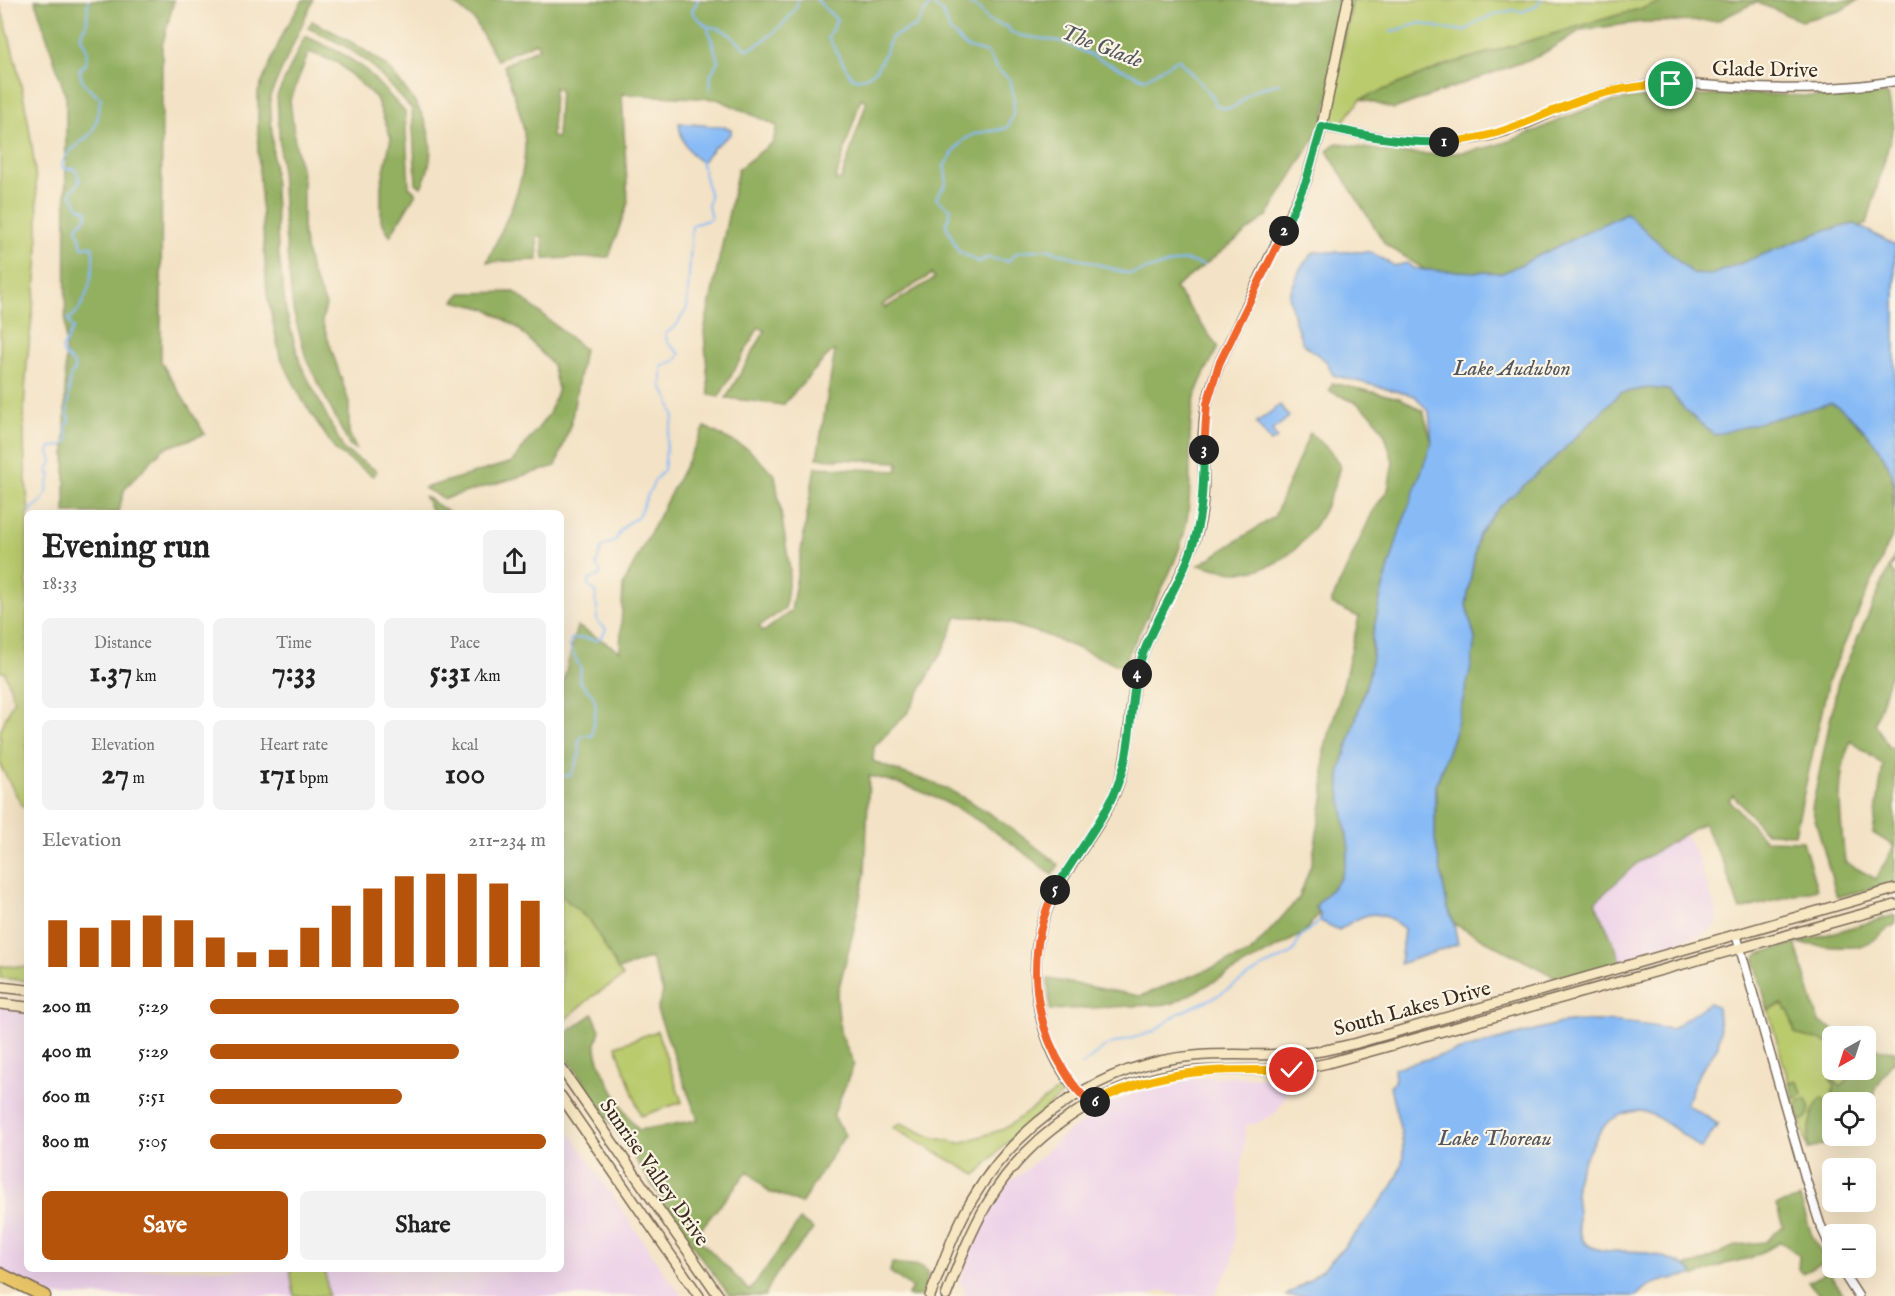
<!DOCTYPE html>
<html lang="en">
<head>
<meta charset="utf-8">
<style>
	body { margin:0; font-family:"IM FELL English",serif; background:#f2f2f2; color:#222; height:100vh; display:flex; flex-direction:column; font-size:22px; white-space:nowrap }
	* { box-sizing:border-box; margin:0 }
	p { font-size:20px; color:#767676 }
	.icon { flex:none; width:33px; height:33px; fill:none; stroke:currentColor; stroke-width:2; stroke-linecap:round; stroke-linejoin:round }
	.map { position:relative; flex:1; overflow:hidden }
	.sheet { position:absolute; left:24px; top:510px; width:540px; height:762px; display:flex; flex-direction:column; background:#fff; border-radius:9px; box-shadow:0 6px 24px #0002 }
	.sheet>* { flex:none }
	.needle { width:39px; rotate:219deg }
	.buttons { position:absolute; left:1822px; top:1026px; display:grid; gap:12px }
	.buttons a { display:grid; place-items:center; width:54px; height:54px; border-radius:9px; background:#fff; box-shadow:0 6px 24px #0002; font-size:30px }
	.pin { position:absolute; display:grid; place-items:center; width:51px; height:51px; color:#fff; margin:-26px; border:3px solid #fff; border-radius:50%; box-shadow:0 2px 6px #0007 }
	.km { position:absolute; width:30px; height:30px; margin:-15px; border-radius:50%; background:#222; color:#fff; font-size:16px; line-height:30px; text-align:center }
	.round { display:grid; place-items:center; flex:none; width:63px; height:63px; border-radius:9px; background:#f2f2f2 }
	.overview { display:flex; align-items:center; justify-content:space-between; height:102px; padding:0 18px }
	h1 { font-size:33px; font-weight:700; line-height:45px }
	.metrics { display:grid; grid-template-columns:repeat(3,1fr); gap:9px; height:102px; padding:6px 18px }
	.metrics div { display:grid; align-content:center; border-radius:9px; background:#f2f2f2; text-align:center }
	.metrics b { font-size:30px; font-weight:700 }
	.metrics small { font-size:16px; font-weight:400 }
	.metrics p { font-size:16px }
	.chart { height:168px; padding:12px 18px }
	.chart p { display:flex; justify-content:space-between }
	.chart svg { width:100%; height:108px; margin-top:6px; stroke:#b45309; stroke-width:6 }
	.action { display:flex; gap:12px; margin-top:auto; padding:12px 18px }
	.action a { flex:1; height:69px; border-radius:9px; background:#b45309; color:#fff; font-size:24px; font-weight:700; line-height:69px; text-align:center }
	.action a+a { background:#f2f2f2; color:#222 }
	ul { padding:0 18px; list-style:none; font-size:20px }
	li { display:grid; grid-template-columns:96px 72px 1fr; align-items:center; height:45px }
	li i { height:15px; border-radius:8px; background:#b45309 }
	.map>svg:first-child { display:block }
	.built { fill:#ecd1e9 }
	.green { fill:#bacb6e; stroke:#7a7a46; stroke-width:1.5 }
	.forest { fill:#93af61; stroke:#676c40; stroke-width:1.5; fill-rule:evenodd }
	.water { fill:#88bbf6; stroke:#62728a; stroke-width:1.5 }
	.lines { fill:none; stroke-linecap:round; stroke-linejoin:round }
	.stream { stroke:#88bbf6; stroke-width:2 }
	.tertiary-casing { stroke:#7b6a58; stroke-width:11 }
	.secondary-casing { stroke:#7b6a58; stroke-width:12 }
	.motorway-casing { stroke:#7b6a58; stroke-width:15 }
	.tertiary { stroke:#fff; stroke-width:8 }
	.secondary { stroke:#f7e8c3; stroke-width:9 }
	.motorway { stroke:#eac669; stroke-width:12 }
	.split-1-casing { stroke:#fff; stroke-width:12 }
	.split-2-casing { stroke:#fff; stroke-width:12 }
	.split-3-casing { stroke:#fff; stroke-width:12 }
	.split-4-casing { stroke:#fff; stroke-width:12 }
	.split-5-casing { stroke:#fff; stroke-width:12 }
	.split-6-casing { stroke:#fff; stroke-width:12 }
	.split-7-casing { stroke:#fff; stroke-width:12 }
	.split-1 { stroke:#f5b400; stroke-width:8 }
	.split-2 { stroke:#22a559; stroke-width:8 }
	.split-3 { stroke:#f0652b; stroke-width:8 }
	.split-4 { stroke:#22a559; stroke-width:8 }
	.split-5 { stroke:#22a559; stroke-width:8 }
	.split-6 { stroke:#f0652b; stroke-width:8 }
	.split-7 { stroke:#f5b400; stroke-width:8 }
	.labels { text-anchor:middle; stroke-width:4.5; stroke-linejoin:round; paint-order:stroke }
	.street-label { font-size:21px; fill:#3b2a1e; stroke:#fcf5e5 }
	.water-label { font-size:22px; font-style:italic; fill:#52565f; stroke:#fcf5e5 }
</style>
</head>
<body>
<div class="map">
<svg width="1895" height="1296" viewBox="0 0 1895 1296">
	<rect width="100%" height="100%" fill="#fcf5e5"/>
	<filter id="ink" filterUnits="userSpaceOnUse"><feTurbulence type="fractalNoise" baseFrequency=".0167" numOctaves="2"/><feDisplacementMap in="SourceGraphic" scale="12" xChannelSelector="R" yChannelSelector="G"/><feConvolveMatrix kernelMatrix="1 2 1 2 8 2 1 2 1" color-interpolation-filters="sRGB"/></filter>
	<filter id="wash" filterUnits="userSpaceOnUse"><feTurbulence type="fractalNoise" baseFrequency=".008" numOctaves="4" result="noise"/><feDisplacementMap in="SourceGraphic" scale="24" xChannelSelector="R" yChannelSelector="G"/><feGaussianBlur stdDeviation="1.35" result="paint"/><feColorMatrix in="noise" values="0 0 0 0 0 0 0 0 0 0 0 0 0 0 0 0 0 1.4 0 .05"/><feComposite in="paint" operator="in"/></filter>
	<g filter="url(#wash)">
		<rect width="100%" height="100%" fill="#f3e2c5"/>
		<g class="built">
			<polygon points="1685,834 1696,854 1714,904 1717,924 1709,931 1622,962 1595,902 1637,863"/>
			<polygon points="0,1004 27,1007 27,1269 290,1269 294,1296 44,1296 0,1274"/>
			<polygon points="1227,1077 1280,1078 1285,1082 1287,1090 1283,1102 1274,1114 1257,1123 1246,1125 1232,1264 1213,1296 1181,1296 1161,1290 1149,1296 964,1296 964,1289 959,1282 974,1241 989,1213 1010,1181 1024,1172 1061,1137 1103,1106 1139,1091 1181,1079"/>
			<polygon points="561,1119 661,1268 682,1296 328,1296 326,1269 561,1269"/>
		</g>
		<g class="green">
			<polygon points="1353,0 1670,0 1446,65 1361,99 1338,129 1326,127"/>
			<path d="M0,5C24,83 40,163 38,246C37,290 29,333 26,377C22,422 24,468 29,513H27V805L23,807L0,765V731L14,699L5,672H0Z"/>
			<polygon points="561,895 591,922 623,977 593,996 561,1023"/>
			<polygon points="0,966 27,967 27,981 0,978"/>
			<polygon points="1782,1004 1789,1012 1792,1019 1846,1036 1833,1036 1833,1070 1866,1070 1866,1048 1891,1061 1866,1108 1866,1102 1833,1102 1833,1136 1851,1137 1808,1149 1768,1010"/>
			<polygon points="657,1031 682,1102 641,1116 616,1046"/>
			<path d="M1060,1089L1063,1094C1031,1119 1003,1145 976,1175L893,1128L901,1123L931,1137L960,1143L1004,1129Z"/>
			<polygon points="290,1269 325,1269 328,1296 294,1296"/>
		</g>
		<g class="forest">
			<polygon points="35,0 174,0 162,46 161,362 205,434 163,449 125,488 118,513 65,513 66,97"/>
			<polygon points="303,0 313,0 270,96 278,249 286,312 300,363 344,450 377,471 373,476 336,451 303,401 280,356 267,294 258,152 258,92 283,33"/>
			<path d="M450,0H1352L1322,126L1267,216L1175,288L1218,347C1211,363 1199,380 1195,397C1184,441 1196,489 1184,534C1171,581 1141,622 1123,667L1043,634L987,617H957L944,648L909,711L874,747L873,761C897,773 925,778 947,789C987,809 1024,837 1059,865L1052,875C997,830 940,790 869,776L865,873L853,933L837,995L840,1032L854,1064L833,1116L845,1135L801,1204L778,1194L770,1193L748,1171L698,1232L699,1239L750,1291L800,1220L813,1229C798,1251 774,1270 765,1296H730L698,1253L561,1049V1037L593,1014L600,1030C599,1034 597,1039 596,1044C594,1062 626,1116 639,1130L698,1120L657,1010L663,992L651,958L618,970L591,922L561,895V691L577,626L620,651L623,585L705,427L748,449L775,475L790,570L785,609L759,626L763,632L791,611L815,467L897,471L898,462L817,458L835,351L830,353L783,405L726,398L765,331L759,327L719,397L709,395L704,331L738,169L773,142L777,126L717,99L622,94L628,203L609,257L544,259L542,236H537L538,260L487,262C505,222 530,178 524,133C522,113 510,85 504,65L539,48L536,42L497,60L474,20ZM554,88L560,89L557,138L552,137ZM861,98L867,101L841,180L835,181ZM932,274L935,278L885,308L882,305Z"/>
			<polygon points="1670,0 1858,0 1840,11 1801,21 1756,2 1717,21 1642,22 1581,30 1539,56 1394,109 1361,99 1446,65"/>
			<path d="M312,21C338,34 364,48 387,67C393,72 397,79 402,85C428,116 441,149 421,187L416,183L412,109L368,62L343,45L308,28Z"/>
			<polygon points="305,36 339,52 364,68 405,112 409,187 416,193 390,236 381,220 381,185 391,138 376,98 338,63 309,52 290,100 295,142 303,180 303,234 311,272 326,305 322,321 349,402 349,433 356,449 349,445 307,361 293,310 284,222 277,96"/>
			<path d="M1757,94L1836,97L1888,94L1894,126L1867,224L1859,227L1854,224L1823,231L1711,275L1693,274L1626,213L1503,273L1425,270L1385,244L1327,151L1333,145L1338,143C1394,155 1454,161 1509,141C1541,130 1570,113 1603,104C1653,91 1706,98 1757,94Z"/>
			<polygon points="515,292 584,349 571,423 556,466 444,499 424,488 512,462 549,414 558,389 552,364 518,328 487,309 454,301 461,293"/>
			<polygon points="1332,383 1400,398 1423,411 1432,442 1390,563 1381,595 1372,638 1372,665 1340,771 1340,791 1349,849 1341,878 1315,907 1320,912 1303,934 1172,1004 1050,1010 1048,979 1140,996 1250,953 1299,898 1312,862 1324,793 1324,751 1341,694 1359,617 1331,604 1332,600 1374,509 1388,490 1393,462 1385,435 1373,416 1357,403 1329,391"/>
			<polygon points="1648,388 1669,390 1685,410 1714,434 1831,403 1841,407 1876,444 1892,473 1895,529 1829,679 1795,834 1766,833 1733,795 1729,800 1765,840 1803,841 1817,889 1740,910 1724,865 1703,823 1637,863 1595,902 1622,962 1559,979 1454,924 1447,906 1435,840 1436,786 1455,731 1475,639 1466,605 1478,535 1500,505 1553,460 1620,393"/>
			<path d="M1310,433C1322,443 1333,452 1340,466C1328,515 1297,570 1240,572C1227,573 1212,567 1199,565L1274,517Z"/>
			<polygon points="424,496 450,513 433,513"/>
			<path d="M1895,555V562L1890,569L1895,575V669L1889,678L1875,723L1889,748L1895,746V883L1837,897L1812,808L1838,682ZM1851,741L1883,765L1873,833L1894,846L1876,879L1845,862C1841,821 1834,780 1851,741Z"/>
			<path d="M1895,915V925C1883,928 1878,939 1868,944C1853,951 1811,945 1795,943L1819,1022L1846,1036H1833V1046C1821,1037 1807,1040 1795,1033L1789,1012L1782,1004L1768,1010L1755,963V957L1758,954Z"/>
			<path d="M1866,1048L1895,1051V1063L1891,1062L1866,1108V1102H1833V1136H1852L1851,1137L1808,1149C1808,1131 1809,1111 1822,1098L1826,1102L1829,1100L1835,1085L1830,1080L1832,1078L1841,1087L1855,1073L1852,1070H1866Z"/>
			<polygon points="1795,1081 1799,1084 1802,1094 1794,1099 1789,1084"/>
			<path d="M1805,1099C1811,1106 1811,1111 1805,1119L1800,1121L1796,1107L1800,1100Z"/>
			<polygon points="1800,1198 1811,1233 1824,1259 1822,1264 1803,1273 1798,1269 1799,1255 1781,1242 1750,1258 1725,1264 1696,1276 1685,1266 1697,1264 1737,1245 1765,1242 1783,1226 1776,1205"/>
			<path d="M892,1263C921,1267 936,1260 922,1296H907L912,1288L890,1272Z"/>
			<polygon points="1829,1271 1844,1296 1821,1296 1808,1282"/>
		</g>
		<g class="water">
			<path d="M679,123L724,127L731,129V134L714,147L702,162C689,155 680,138 679,123Z"/>
			<path d="M1626,213L1693,274L1711,275L1823,231L1855,224L1895,245V509C1894,497 1895,483 1891,472C1884,451 1851,411 1831,403L1714,435L1685,410L1669,390L1648,388L1620,393L1553,460L1500,506L1478,535L1466,605L1475,639L1470,672L1455,731L1435,788V840L1447,906L1454,924L1458,944L1400,964L1404,929C1378,906 1365,913 1339,930L1320,921V912L1315,907L1341,878L1349,849L1340,791V771L1369,676L1373,650L1372,638L1381,595L1400,530L1432,442L1429,412L1415,396L1333,375L1326,361L1303,344L1294,319L1289,295L1301,267L1314,252H1371L1394,266L1407,263L1413,268L1425,270L1503,273Z"/>
			<polygon points="1280,405 1289,417 1272,431 1277,438 1271,442 1256,423"/>
			<path d="M1709,1003L1718,1007L1720,1031L1718,1046L1698,1075L1686,1104L1718,1124L1701,1149C1687,1138 1656,1112 1639,1111C1629,1111 1613,1117 1606,1124C1597,1134 1579,1168 1576,1181C1575,1190 1577,1203 1578,1213C1578,1221 1577,1232 1582,1239C1595,1257 1625,1249 1643,1252C1661,1256 1678,1260 1693,1272V1275C1676,1278 1647,1281 1637,1296H1285C1322,1276 1349,1243 1374,1210C1386,1195 1398,1182 1402,1163C1407,1142 1394,1108 1390,1086L1395,1080L1394,1068L1561,1023C1598,1018 1634,1023 1671,1029Z"/>
		</g>
		<g class="lines">
			<g class="stream">
				<path d="M698,0L692,11L694,15L708,27C726,26 734,40 747,49C762,45 797,16 798,0"/>
				<path d="M817,0L837,20L828,37L852,78C879,81 882,57 892,37L916,26L930,4"/>
				<path d="M923,0L942,11L950,31L966,47L987,53L998,70L1010,79L1014,98L1013,115L1008,127C998,132 990,130 979,133C962,136 954,152 944,166C945,171 947,178 946,182C945,189 938,192 936,199L951,209L946,225L958,251L979,262L987,258L1008,261L1018,252L1046,249L1130,274L1184,260L1203,265"/>
				<path d="M963,0L979,9L988,21L1008,27L1011,32L1017,35L1064,42L1103,61L1145,79L1178,59L1214,98L1215,105C1236,115 1239,100 1252,92C1260,87 1272,86 1280,83"/>
				<polyline points="708,28 718,61 711,74 710,92"/>
				<polyline points="1391,32 1420,23 1450,30 1466,30 1479,21 1499,13 1514,10 1522,12 1537,6 1541,0"/>
				<path d="M30,513L33,508L41,502L48,490L47,486L51,475L48,472L52,461L49,452L51,447L63,446L68,440L66,427L70,419L67,414L70,377L74,371V364L64,355L62,349L73,329L68,319C87,311 97,264 92,246L83,247L81,245C82,237 77,234 77,227L87,216L86,210L79,207L70,193L80,181L75,169H63C58,156 82,143 90,134C98,127 98,108 101,98C91,92 79,81 80,69L86,64L87,49L80,36L87,22L88,0"/>
				<path d="M561,777L571,775L580,753L578,742L583,735L592,736C593,724 599,707 593,696C590,691 583,686 579,681L581,669L569,646L571,639L582,638L597,640L603,635L606,629L597,621V606L595,601L597,593L588,585L589,580L599,576L601,572L596,565L602,547L615,541C620,530 626,522 637,518L655,480L664,470L667,438L674,417L669,400L662,387V367L676,360L680,354L668,343L665,334L676,326L687,308L692,225L711,219L708,206L710,196L701,161"/>
				<polyline points="1082,1065 1108,1045 1153,1032 1179,1013 1217,996 1263,967 1289,955 1294,950 1301,936 1320,921"/>
			</g>
		</g>
	</g>
	<g filter="url(#ink)">
		<g class="lines">
			<g class="tertiary-casing">
				<g id="tertiary">
					<path d="M1322,126C1385,141 1448,151 1510,130C1534,122 1555,110 1578,101C1601,93 1625,88 1649,85C1678,82 1707,86 1736,87C1788,90 1843,90 1895,81"/>
					<polyline points="1736,934 1806,1180 1820,1224 1833,1253"/>
					<polyline points="1840,1268 1858,1296"/>
				</g>
			</g>
			<g class="secondary-casing">
				<g id="secondary">
					<polyline points="0,987 27,990"/>
					<polyline points="0,1004 27,1007"/>
					<polyline points="561,1068 719,1296"/>
					<polyline points="561,1096 699,1296"/>
					<path d="M1092,1104C1047,1068 1031,1002 1037,948C1045,879 1098,843 1119,782C1132,744 1128,702 1140,662C1155,613 1189,572 1200,521C1208,482 1199,442 1207,403C1210,390 1215,377 1219,364L1306,181L1322,126L1348,0"/>
					<path d="M930,1296C943,1264 954,1230 972,1200C1017,1122 1104,1063 1194,1056C1226,1053 1258,1056 1290,1054C1313,1054 1335,1048 1357,1043L1895,889"/>
					<path d="M946,1296C958,1265 970,1233 987,1204C1027,1134 1106,1081 1187,1072C1234,1067 1282,1074 1328,1063L1895,905"/>
				</g>
			</g>
			<g class="motorway-casing">
				<polyline id="motorway" points="0,1274 44,1296"/>
			</g>
			<use href="#tertiary" class="tertiary"/>
			<use href="#secondary" class="secondary"/>
			<use href="#motorway" class="motorway"/>
		</g>
	</g>
	<g class="lines" filter="url(#ink)">
		<g class="split-1-casing">
			<path id="split-1" d="M1444,142C1500,139 1531,118 1581,100C1610,90 1640,85 1671,84"/>
		</g>
		<g class="split-2-casing">
			<path id="split-2" d="M1284,231L1306,181L1322,126C1362,135 1403,144 1444,142"/>
		</g>
		<g class="split-3-casing">
			<polyline id="split-3" points="1204,450 1207,404 1219,364 1284,231"/>
		</g>
		<g class="split-4-casing">
			<path id="split-4" d="M1137,674C1148,628 1176,594 1191,551C1203,518 1203,485 1204,450"/>
		</g>
		<g class="split-5-casing">
			<path id="split-5" d="M1055,890C1078,849 1112,813 1124,765C1132,735 1130,704 1137,674"/>
		</g>
		<g class="split-6-casing">
			<path id="split-6" d="M1055,890C1026,948 1031,1018 1065,1072C1073,1085 1080,1095 1092,1104L1095,1102"/>
		</g>
		<g class="split-7-casing">
			<path id="split-7" d="M1095,1102C1164,1067 1217,1070 1292,1070"/>
		</g>
		<use href="#split-1" class="split-1"/>
		<use href="#split-2" class="split-2"/>
		<use href="#split-3" class="split-3"/>
		<use href="#split-4" class="split-4"/>
		<use href="#split-5" class="split-5"/>
		<use href="#split-6" class="split-6"/>
		<use href="#split-7" class="split-7"/>
	</g>
	<g class="labels">
		<g class="street-label">
			<text transform="translate(1765 69) rotate(1)" y="7">Glade Drive</text>
			<text transform="translate(1412 1008) rotate(-15)" y="7">South Lakes Drive</text>
			<text transform="translate(655 1172) rotate(55)" y="7">Sunrise Valley Drive</text>
		</g>
		<g class="water-label">
			<text transform="translate(1102 45) rotate(21)" y="8">The Glade</text>
			<text x="1512" y="375">Lake Audubon</text>
			<text x="1495" y="1145">Lake Thoreau</text>
		</g>
	</g>
</svg>
<div class="buttons">
<a><svg class="needle" viewBox="-14 -14 28 28"><path d="M0-13l5 13h-10z" fill="#e53935"/><path d="M0 13l5-13h-10z" fill="#767676"/></svg></a>
<a><svg class="icon" aria-label="locate" viewBox="0 0 24 24"><circle cx="12" cy="12" r="6"/><path d="M12 2v4M12 18v4M2 12h4M18 12h4"/></svg></a>
<a>+</a>
<a>−</a>
</div>
<div class="pin" style="left:1671px;top:84px;background:#1e9e55"><svg class="icon" aria-label="arrive" viewBox="0 0 24 24"><path d="M6 21V4h12l-3 4 3 4H6"/></svg></div>
<div class="pin" style="left:1292px;top:1070px;background:#d93025"><svg class="icon" aria-label="check" viewBox="0 0 24 24"><path d="M5 12l5 5 9-10"/></svg></div>
<b class="km" style="left:1444px;top:142px">1</b>
<b class="km" style="left:1284px;top:231px">2</b>
<b class="km" style="left:1204px;top:450px">3</b>
<b class="km" style="left:1137px;top:674px">4</b>
<b class="km" style="left:1055px;top:890px">5</b>
<b class="km" style="left:1095px;top:1102px">6</b>
<section class="sheet">
<div class="overview"><div><h1>Evening run</h1><p>18:33</p></div><a class="round"><svg class="icon" aria-label="share" viewBox="0 0 24 24"><path d="M12 15V3M7 8l5-5 5 5M5 13v7h14v-7"/></svg></a></div>
<div class="metrics">
<div><p>Distance</p><b>1.37<small> km</small></b></div>
<div><p>Time</p><b>7:33</b></div>
<div><p>Pace</p><b>5:31<small> /km</small></b></div>
</div>
<div class="metrics">
<div><p>Elevation</p><b>27<small> m</small></b></div>
<div><p>Heart rate</p><b>171<small> bpm</small></b></div>
<div><p>kcal</p><b>100</b></div>
</div>
<div class="chart"><p><span>Elevation</span>211–234 m</p>
<svg viewBox="0 0 160 44" preserveAspectRatio="none"><path d="M5 44V25M15 44V28M25 44V25M35 44V23M45 44V25M55 44V32M65 44V38M75 44V37M85 44V28M95 44V19M105 44V12M115 44V7M125 44V6M135 44V6M145 44V10M155 44V17"/></svg>
</div>
<ul>
<li><b>200 m</b>5:29<i style="width:74%"></i></li>
<li><b>400 m</b>5:29<i style="width:74%"></i></li>
<li><b>600 m</b>5:51<i style="width:57%"></i></li>
<li><b>800 m</b>5:05<i style="width:100%"></i></li>
</ul>
<div class="action"><a>Save</a><a>Share</a></div>
</section>
</div>
</body>
</html>
